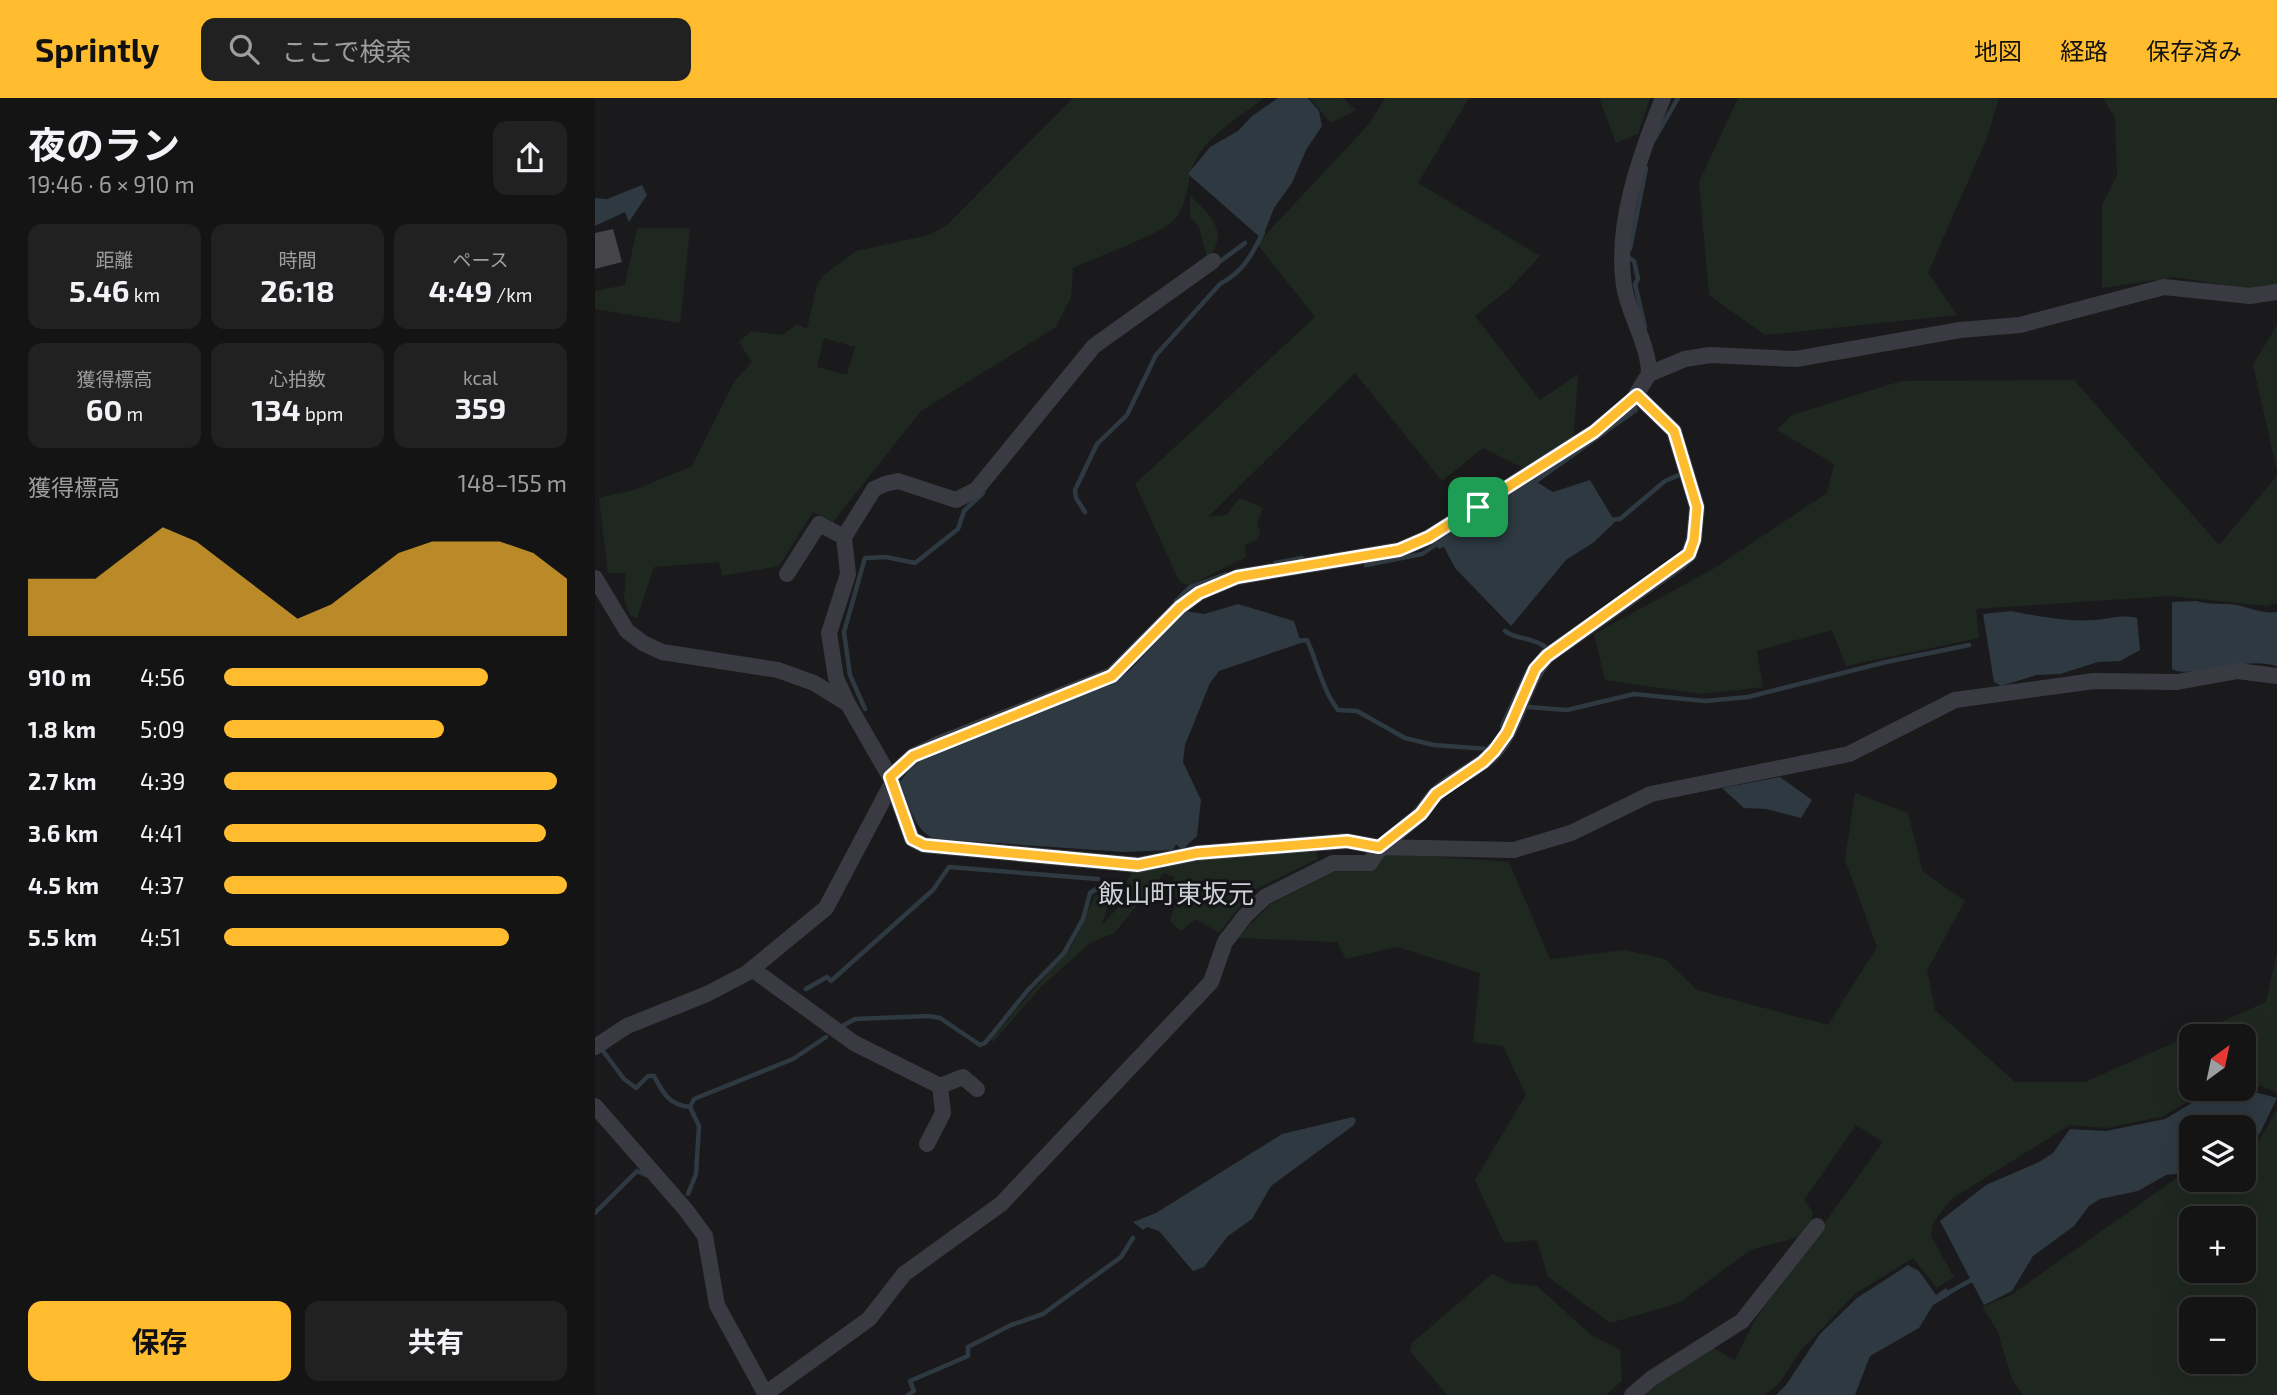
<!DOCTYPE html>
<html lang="ja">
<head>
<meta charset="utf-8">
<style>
	body { margin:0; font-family:"Exo 2","Noto Sans JP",sans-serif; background:#212122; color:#f1f3f6; height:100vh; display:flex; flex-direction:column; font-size:26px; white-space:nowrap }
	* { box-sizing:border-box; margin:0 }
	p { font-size:23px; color:#9d9ea0 }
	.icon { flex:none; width:38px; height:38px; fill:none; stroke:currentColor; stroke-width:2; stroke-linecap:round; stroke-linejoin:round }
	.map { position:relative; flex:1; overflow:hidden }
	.drawer { display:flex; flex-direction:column; background:#141415; width:595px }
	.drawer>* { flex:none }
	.needle { width:46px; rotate:33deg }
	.fabs { position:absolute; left:1584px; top:926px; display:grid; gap:14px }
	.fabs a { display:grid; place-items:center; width:77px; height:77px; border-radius:14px; background:#141415; box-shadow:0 7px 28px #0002,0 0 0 2px #333334; font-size:35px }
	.pin { position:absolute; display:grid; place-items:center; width:60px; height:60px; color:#fff; margin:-30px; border-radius:14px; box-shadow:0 4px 10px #0006 }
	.round { display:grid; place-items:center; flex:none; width:74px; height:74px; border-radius:14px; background:#212122 }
	.headline { display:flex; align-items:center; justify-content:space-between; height:119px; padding:0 28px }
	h1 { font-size:38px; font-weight:700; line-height:52px }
	.stats { display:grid; grid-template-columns:repeat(3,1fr); gap:10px; height:119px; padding:7px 28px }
	.stats div { display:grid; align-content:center; border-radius:14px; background:#212122; text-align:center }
	.stats b { font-size:30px; font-weight:700 }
	.stats small { font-size:19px; font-weight:400 }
	.stats p { font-size:19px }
	.chart { height:196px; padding:14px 28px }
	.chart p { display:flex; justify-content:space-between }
	.chart svg { width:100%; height:126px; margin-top:7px; fill:#ffbc2f; opacity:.7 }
	.cta { display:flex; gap:14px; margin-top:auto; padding:14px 28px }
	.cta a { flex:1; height:80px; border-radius:14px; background:#ffbc2f; color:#111; font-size:28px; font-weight:700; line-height:80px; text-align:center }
	.cta a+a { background:#212122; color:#f1f3f6 }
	ul { padding:0 28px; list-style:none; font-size:23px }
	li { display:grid; grid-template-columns:112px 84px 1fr; align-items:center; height:52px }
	li i { height:18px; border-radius:9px; background:#ffbc2f }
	header { display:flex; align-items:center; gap:42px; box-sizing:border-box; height:98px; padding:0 35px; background:#ffbc2f; color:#111 }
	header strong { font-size:33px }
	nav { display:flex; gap:38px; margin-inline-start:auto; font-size:24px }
	.search { width:490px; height:63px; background:#212122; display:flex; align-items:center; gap:18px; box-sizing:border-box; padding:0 24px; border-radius:14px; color:#9d9ea0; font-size:26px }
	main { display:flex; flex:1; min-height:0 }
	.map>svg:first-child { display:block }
	.green { fill:#1f2820; fill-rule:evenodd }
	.water { fill:#2e3942 }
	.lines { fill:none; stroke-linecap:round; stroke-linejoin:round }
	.stream { stroke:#2e3942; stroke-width:4.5 }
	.building { fill:#444549 }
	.minor { stroke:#3a3b42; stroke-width:16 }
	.route-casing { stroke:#fff; stroke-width:14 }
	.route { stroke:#ffbc2f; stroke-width:9 }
	.labels { text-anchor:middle; stroke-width:6; stroke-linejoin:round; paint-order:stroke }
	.quarter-label { font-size:26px; fill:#cdd0d8; stroke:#151517 }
</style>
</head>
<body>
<header>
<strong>Sprintly</strong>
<div class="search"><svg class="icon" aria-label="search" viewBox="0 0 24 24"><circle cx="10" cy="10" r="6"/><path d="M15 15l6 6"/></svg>ここで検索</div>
<nav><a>地図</a><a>経路</a><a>保存済み</a></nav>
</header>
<main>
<section class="drawer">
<div class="headline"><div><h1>夜のラン</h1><p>19:46 · 6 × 910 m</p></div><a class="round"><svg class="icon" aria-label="share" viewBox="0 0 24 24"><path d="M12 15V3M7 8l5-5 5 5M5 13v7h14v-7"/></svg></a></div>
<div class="stats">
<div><p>距離</p><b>5.46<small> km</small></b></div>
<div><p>時間</p><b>26:18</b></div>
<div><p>ペース</p><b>4:49<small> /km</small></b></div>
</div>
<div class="stats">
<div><p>獲得標高</p><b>60<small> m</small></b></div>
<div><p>心拍数</p><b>134<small> bpm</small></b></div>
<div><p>kcal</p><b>359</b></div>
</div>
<div class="chart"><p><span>獲得標高</span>148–155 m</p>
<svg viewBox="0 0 160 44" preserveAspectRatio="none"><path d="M0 44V24L10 24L20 24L30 15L40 6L50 11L60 20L70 29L80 38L90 33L100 24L110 15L120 11L130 11L140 11L150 15L160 24V44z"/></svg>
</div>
<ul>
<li><b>910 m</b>4:56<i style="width:77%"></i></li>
<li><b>1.8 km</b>5:09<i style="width:64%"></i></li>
<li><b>2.7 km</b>4:39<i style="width:97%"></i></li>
<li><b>3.6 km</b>4:41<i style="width:94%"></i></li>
<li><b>4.5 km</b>4:37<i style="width:100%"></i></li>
<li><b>5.5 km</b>4:51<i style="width:83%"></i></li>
</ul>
<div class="cta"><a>保存</a><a>共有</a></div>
</section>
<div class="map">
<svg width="1682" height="1297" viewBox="0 0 1682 1297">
	<rect width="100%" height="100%" fill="#1a1a1c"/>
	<g class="green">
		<path d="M478,0H669C647,18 615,35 601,61C591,79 595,103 580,121C564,138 502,158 478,170L476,199L461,229L326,313L238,424L218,414L184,468L127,478L124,464L59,469L42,520L35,517L29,501L31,475H13L4,400L42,391L97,368L139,284L157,264L144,244L156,233L187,237L202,226L212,231L222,187L228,178L261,153L334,137L352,127ZM229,240L260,249L252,277L222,269Z"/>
		<polygon points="715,0 748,0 761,12 736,25"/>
		<polygon points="790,0 874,0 823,85 945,158 914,191 880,218 945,302 983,276 978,349 942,377 888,350 847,383 760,275 613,419 631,417 645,400 668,410 662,425 665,434 662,442 650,447 651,459 595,487 585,485 540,386 720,219 662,146 775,25"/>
		<polygon points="1004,0 1055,0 1043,36 1021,45"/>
		<polygon points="1143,0 1404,0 1392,40 1333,175 1362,217 1170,237 1114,197 1104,84"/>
		<polygon points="1508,0 1682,0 1682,196 1580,179 1507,190 1507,107 1522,77 1520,20"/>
		<path d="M595,98C613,114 637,136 612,159L604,129L595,119Z"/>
		<polygon points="42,130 95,130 85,225 0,211 0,193 30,187"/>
		<polygon points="1682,227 1682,373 1658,267"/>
		<polygon points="1479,282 1624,447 1682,378 1682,505 1672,508 1575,498 1381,511 1384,540 1251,568 1237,532 1162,553 1168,589 1107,596 1010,582 999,536 1118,471 1232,395 1239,366 1182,332 1197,317 1306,283"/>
		<polygon points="1260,695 1313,715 1328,774 1370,803 1332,872 1340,912 1420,984 1490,984 1671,904 1682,855 1682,995 1667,988 1649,987 1648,938 1596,938 1596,990 1613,991 1569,1018 1512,1030 1475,1027 1356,1101 1338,1125 1336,1138 1359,1179 1342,1190 1318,1160 1261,1195 1206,1252 1186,1283 1170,1297 1044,1297 1118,1250 1140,1262 1161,1220 1288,1044 1261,1027 1209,1102 1218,1114 1216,1124 1204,1139 1155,1152 1084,1205 1015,1225 953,1179 942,1142 909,1145 880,1082 931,997 908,948 878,944 885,875 802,849 751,861 742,844 642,840 676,806 743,772 779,772 788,755 914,764 955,861 1029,852 1070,861 1102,892 1233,927 1282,849 1250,762"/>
		<polygon points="721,752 723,761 657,793 624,835 601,821 586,833 575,823 581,801 578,779 569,775 519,835 495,845 445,890 398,944 396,941 478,846 499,799 515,785 518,792 506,828 533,799 532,782 537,775 615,760"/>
		<path d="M1682,1012V1297H1428L1417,1281L1402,1232L1387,1209L1416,1197L1586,1077L1596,1076V1082H1648L1649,1061L1665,1041ZM1596,1120H1648V1172H1596ZM1596,1211H1648V1264H1596Z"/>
		<polygon points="897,1176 916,1185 942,1188 996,1237 1025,1252 1027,1283 1011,1297 852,1297 815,1253 817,1245"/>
	</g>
	<g class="water">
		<polygon points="683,0 713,0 724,13 727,28 711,52 697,85 679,110 667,141 593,76 615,49 643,33 657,18"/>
		<polygon points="47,87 52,97 34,124 30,114 0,128 0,100 12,101"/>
		<polygon points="937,381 958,394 995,382 1020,424 999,444 971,462 916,528 860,470 849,449 844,451 839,444"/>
		<path d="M1601,503C1615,507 1628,505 1642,507C1656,510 1667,516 1682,514V568C1647,557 1596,582 1577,571V504Z"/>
		<path d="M643,506L699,523L706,545L624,573L615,585L590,647L588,664L606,702L602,738L587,752L581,746L578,752L530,754L343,741C320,738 313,703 305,684L314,672L328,661L518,585L536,571L590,513L609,516Z"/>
		<path d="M1416,513C1443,518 1471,524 1499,522C1515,521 1525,516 1542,520L1545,552L1525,563L1503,564L1465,576L1441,577L1406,588L1399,584L1388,516Z"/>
		<polygon points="1185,679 1217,702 1206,720 1171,711 1149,710 1127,690"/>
		<path d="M1620,991C1642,992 1660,993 1682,1000L1666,1033L1649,1057L1648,1029H1596V1074L1571,1077L1543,1093L1505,1101L1494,1108L1479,1128L1438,1158L1417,1193L1389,1207L1345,1123L1391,1087L1444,1064L1458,1055L1475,1031L1511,1033L1570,1021Z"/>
		<polygon points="758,1019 761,1022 759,1027 676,1088 657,1121 633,1138 609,1169 598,1173 564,1133 552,1129 548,1132 538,1124 561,1115 687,1036"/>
		<polygon points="1313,1167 1324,1173 1341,1197 1351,1190 1355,1197 1338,1207 1324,1230 1275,1258 1260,1297 1181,1297 1191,1287 1225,1236 1262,1200"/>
	</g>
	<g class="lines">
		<g class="stream">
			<polyline points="1059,42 1083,0"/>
			<polyline points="1035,151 1051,70"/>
			<polyline points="1033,159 1039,163 1043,181 1040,186 1050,229"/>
			<polyline points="623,165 650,145"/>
			<polyline points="937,386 1041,312"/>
			<path d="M490,414L481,400L480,392L502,346L532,317L561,257L625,186C648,174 657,157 668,134"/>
			<polyline points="1016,422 1025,421 1070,383 1084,377"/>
			<polyline points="680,465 707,460"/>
			<polyline points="771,467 827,456 845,444"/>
			<polyline points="581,503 595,489 631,476"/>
			<path d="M910,533C920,542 937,538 952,550L949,553"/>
			<path d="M700,543L712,542C723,566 727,591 743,612L762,613L810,640L839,647L893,651L895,648"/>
			<polyline points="933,609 972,612 1039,596 1110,603 1153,599 1291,564 1374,547"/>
			<polyline points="270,611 255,577 249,534 270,460 291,459 320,465 363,431 369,413 388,395"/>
			<polyline points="907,628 934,570"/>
			<polyline points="211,891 232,879 236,883 338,792 354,769 503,781"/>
			<polyline points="244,930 260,921 334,918 345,920 385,947 390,945 433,892 469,855 488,821 495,795 512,784"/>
			<path d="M8,953L29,981L41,990L53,978H59C68,995 74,1007 95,1009"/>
			<polyline points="93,1096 101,1076 104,1028 95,1009 99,1001 198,961 231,939"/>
			<polyline points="0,1115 42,1073 51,1077"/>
			<polyline points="1351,1196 1380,1180"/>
			<polyline points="313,1297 319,1293 315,1283 373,1258 373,1249 416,1227 448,1216 526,1159 538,1140"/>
		</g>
	</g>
	<polygon class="building" points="18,131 27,164 0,171 0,135"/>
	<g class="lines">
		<g class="minor">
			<path d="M1054,276C1054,249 1036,220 1030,193C1018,131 1045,57 1068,0"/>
			<polyline points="192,476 224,426 249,439"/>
			<polyline points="0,480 32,533 48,545 67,554 183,572 219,585 253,606 295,679 317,741 329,747 543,767 602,755 752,743 784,749 919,752 976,735 1056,696 1254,656 1360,602 1499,583 1582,584 1643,573 1682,578"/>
			<polyline points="252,604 241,580 234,535 253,476 249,439 279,391 290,386 303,383 361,402 381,392 499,248 618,163"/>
			<polyline points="295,679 318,658 343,646 517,577 585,509 604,495 642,479 804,452 834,439 999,334 1037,303 1054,276 1090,261 1115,257 1201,261 1365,232 1425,227 1569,189 1655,198 1682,194"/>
			<polyline points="157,871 259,945 345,988 368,979 382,991"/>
			<polyline points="0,949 32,928 112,896 152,875 231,810 297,685"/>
			<polyline points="0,1008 91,1112 110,1138 122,1207 171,1297"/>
			<polyline points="332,1046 348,1015 345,988"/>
			<path d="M170,1296L274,1221L309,1176L406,1106L616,884L630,844L650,818L670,799L738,765H775C787,743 806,734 824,717C831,711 834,702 841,696C859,679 884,671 901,652C924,624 927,586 952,558L1085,464L1094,456L1099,441L1102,409L1079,333L1042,297"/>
			<polyline points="1037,1297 1057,1280 1147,1223 1222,1128"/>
		</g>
	</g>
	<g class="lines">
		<g class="route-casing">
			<polygon id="route" points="1042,297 1079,333 1102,409 1099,442 1094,456 952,558 940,571 912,635 899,653 888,664 841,696 826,716 784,749 752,743 602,755 543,767 329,747 317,741 295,679 318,658 517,578 585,509 604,495 642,479 804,452 834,439 999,334"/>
		</g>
		<use href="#route" class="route"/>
	</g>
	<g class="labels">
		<g class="quarter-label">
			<text x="581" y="805">飯山町東坂元</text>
		</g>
	</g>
</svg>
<div class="fabs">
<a><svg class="needle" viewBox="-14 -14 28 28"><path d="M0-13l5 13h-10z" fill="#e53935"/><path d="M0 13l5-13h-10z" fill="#9d9ea0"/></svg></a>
<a><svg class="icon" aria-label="layers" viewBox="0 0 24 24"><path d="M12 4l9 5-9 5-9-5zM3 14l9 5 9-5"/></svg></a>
<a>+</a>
<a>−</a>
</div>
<div class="pin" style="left:883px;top:409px;background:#1e9e55"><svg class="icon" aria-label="arrive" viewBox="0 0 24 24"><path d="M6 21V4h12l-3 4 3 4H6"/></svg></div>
</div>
</main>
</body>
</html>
